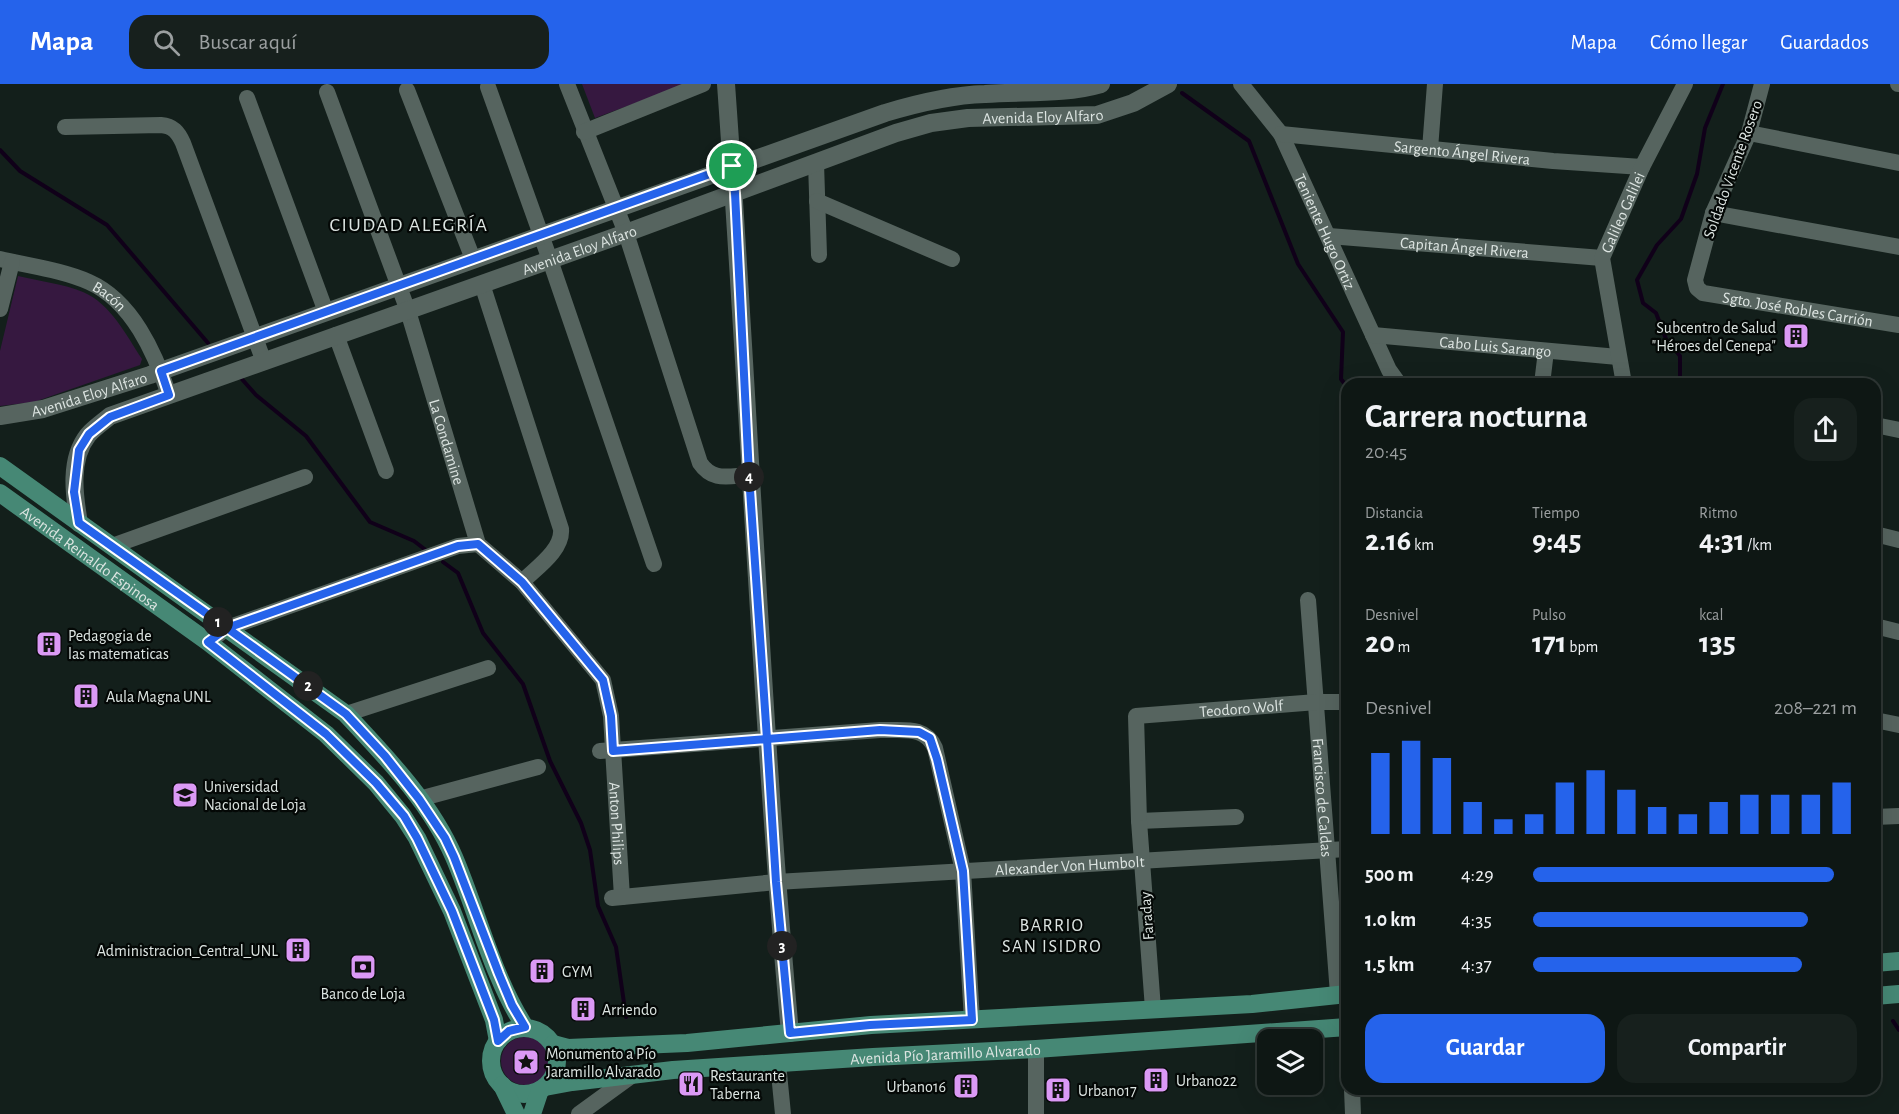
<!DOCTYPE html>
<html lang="es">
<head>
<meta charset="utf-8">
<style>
	body { margin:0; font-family:"Alegreya Sans",sans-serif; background:#17201d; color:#f1f3f6; height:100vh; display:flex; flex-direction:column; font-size:22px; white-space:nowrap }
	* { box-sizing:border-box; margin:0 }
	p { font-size:20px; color:#9b9fa0 }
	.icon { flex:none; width:33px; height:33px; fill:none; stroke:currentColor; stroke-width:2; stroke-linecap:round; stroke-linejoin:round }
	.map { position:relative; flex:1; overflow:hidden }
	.panel { position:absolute; left:1341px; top:294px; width:540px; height:717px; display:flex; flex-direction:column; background:#0e1714; border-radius:18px; box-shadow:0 6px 24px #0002,0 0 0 2px #2e3634 }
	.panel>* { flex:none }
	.controls { position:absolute; left:1257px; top:945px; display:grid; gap:12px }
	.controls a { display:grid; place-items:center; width:66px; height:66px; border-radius:12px; background:#0e1714; box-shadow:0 6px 24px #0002,0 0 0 2px #2e3634; font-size:30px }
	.pin { position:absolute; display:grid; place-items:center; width:51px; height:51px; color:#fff; margin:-26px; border:3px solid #fff; border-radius:50%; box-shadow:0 2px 6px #0007 }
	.km { position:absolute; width:30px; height:30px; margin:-15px; border-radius:50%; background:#222; color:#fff; font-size:16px; line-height:30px; text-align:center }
	.round { display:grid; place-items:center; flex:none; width:63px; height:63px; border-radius:18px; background:#17201d }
	.headline { display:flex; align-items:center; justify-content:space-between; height:102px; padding:0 24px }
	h1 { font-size:33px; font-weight:600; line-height:45px }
	.figures { display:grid; grid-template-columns:repeat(3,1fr); gap:9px; height:102px; padding:6px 24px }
	.figures div { display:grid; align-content:center }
	.figures b { font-size:30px; font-weight:600 }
	.figures small { font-size:16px; font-weight:400 }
	.figures p { font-size:16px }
	.chart { height:168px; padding:12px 24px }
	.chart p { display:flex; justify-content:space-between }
	.chart svg { width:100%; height:108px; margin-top:6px; stroke:#2563eb; stroke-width:6 }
	.cta { display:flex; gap:12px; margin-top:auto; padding:12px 24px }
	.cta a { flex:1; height:69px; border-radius:18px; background:#2563eb; color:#fff; font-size:24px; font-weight:600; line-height:69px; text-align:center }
	.cta a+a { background:#17201d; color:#f1f3f6 }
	ul { padding:0 24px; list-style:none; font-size:20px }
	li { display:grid; grid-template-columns:96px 72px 1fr; align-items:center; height:45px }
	li i { height:15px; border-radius:8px; background:#2563eb }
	header { display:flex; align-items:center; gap:36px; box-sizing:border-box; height:84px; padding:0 30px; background:#2563eb; color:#fff }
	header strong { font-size:28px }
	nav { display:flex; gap:33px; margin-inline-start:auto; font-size:21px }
	.search { width:420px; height:54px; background:#17201d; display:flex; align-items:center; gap:15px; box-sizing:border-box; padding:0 21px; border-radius:18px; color:#9b9fa0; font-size:22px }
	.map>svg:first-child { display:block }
	.green { fill:#361840 }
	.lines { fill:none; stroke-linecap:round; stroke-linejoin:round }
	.stream { stroke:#100019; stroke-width:4 }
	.street { stroke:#56645f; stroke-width:16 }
	.secondary { stroke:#56645f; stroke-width:18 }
	.primary { stroke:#468875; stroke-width:18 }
	.route-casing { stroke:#fff; stroke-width:12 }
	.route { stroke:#2563eb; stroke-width:8 }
	.labels { text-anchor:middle; stroke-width:4.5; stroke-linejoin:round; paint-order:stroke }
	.street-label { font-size:16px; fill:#dde5e2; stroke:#040806 }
	.poi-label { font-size:16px; fill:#dde5e2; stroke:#040806; text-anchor:start }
	.neighbourhood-label { font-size:18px; letter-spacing:1.5px; fill:#dde5e2; stroke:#040806 }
	.quarter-label { font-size:20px; letter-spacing:1.5px; fill:#dde5e2; stroke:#040806 }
</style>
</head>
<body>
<header>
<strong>Mapa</strong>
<div class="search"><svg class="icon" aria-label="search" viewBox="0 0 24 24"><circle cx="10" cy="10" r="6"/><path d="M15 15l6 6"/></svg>Buscar aquí</div>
<nav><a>Mapa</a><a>Cómo llegar</a><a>Guardados</a></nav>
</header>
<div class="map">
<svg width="1899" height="1030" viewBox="0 0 1899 1030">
	<rect width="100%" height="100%" fill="#131f1b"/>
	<g class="green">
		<polygon points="582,0 687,0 595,34"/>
		<path d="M18,192C39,197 64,200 83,208C111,220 126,251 142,275L140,281L34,318L0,322V267Z"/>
		<circle cx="525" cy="977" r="24"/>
	</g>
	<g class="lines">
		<g class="stream">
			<polyline points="1182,9 1249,57 1298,180 1343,248 1341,295 1347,303"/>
			<polyline points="0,66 20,87 107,141 208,259"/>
			<polyline points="240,293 256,311 306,352 370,438 414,457 427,467"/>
			<polyline points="1680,300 1680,272 1666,255 1656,229 1643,219 1637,196 1657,161 1681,135 1697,90 1705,44 1723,0"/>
			<polyline points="443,478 458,489 483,549 523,600 550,677 581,739 590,766 598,822 616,863 626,933"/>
			<polyline points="1875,846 1879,859"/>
			<polyline points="1893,937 1899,946"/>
		</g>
		<g class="street">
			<path d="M567,0L626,149L700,379C713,398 728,392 749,391"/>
			<path id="s1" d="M1241,0L1281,50L1389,286L1399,300"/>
			<path id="s2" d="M1762,0L1749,49L1713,129L1695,196L1697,204L1703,209L1899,241"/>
			<polyline points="1898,0 1899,0"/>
			<polyline points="488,3 550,176 654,480"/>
			<polyline points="407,6 473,175"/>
			<path id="s3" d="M327,8L408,227L478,460L522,498"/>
			<polyline points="247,14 326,228"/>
			<path d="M65,43L161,41C173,42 178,48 183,59L264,278"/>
			<polyline points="584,48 703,0"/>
			<polyline points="1749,49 1899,79"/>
			<path id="s4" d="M1281,50L1553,77L1642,83"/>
			<polyline points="1430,65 1435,0"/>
			<polyline points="816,79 819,171"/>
			<polyline points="817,117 952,175"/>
			<polyline points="1713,129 1899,163"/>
			<path id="s5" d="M1329,152L1602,174"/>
			<path id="s6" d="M0,175C29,182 62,186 89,198C132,217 155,269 169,311"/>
			<path id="s7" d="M482,200L561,445C563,466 536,484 522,498L603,596L611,632L622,813"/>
			<polyline points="0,225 12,178"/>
			<polyline points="336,251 386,387"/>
			<path id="s8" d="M1373,251L1618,273"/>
			<polyline points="1542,300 1546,267"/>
			<path id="s9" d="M1624,300L1602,174L1642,83L1685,0"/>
			<polyline points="1875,341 1899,346"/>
			<polyline points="1875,450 1899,456"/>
			<polyline points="112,462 305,393"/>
			<path id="s10" d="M1308,516L1338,910"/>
			<polyline points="1875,542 1899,548"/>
			<polyline points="208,558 227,544 458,462 478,460"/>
			<polyline points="346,630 488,584"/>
			<polyline points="1875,636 1899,641"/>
			<path d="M600,667L880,646C903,647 925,641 935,664L963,787L972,936"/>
			<polyline points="419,715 538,683"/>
			<polyline points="1875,733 1899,732"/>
			<polyline points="1139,737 1236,733"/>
			<path id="s11" d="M612,814L776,798L1347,765"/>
			<path id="s12" d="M1153,925L1139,737L1136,632L1317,618H1347"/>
			<polyline points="1036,965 1036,1030"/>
			<polyline points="778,979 783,1030"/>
			<polyline points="1352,1005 1353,1030"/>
			<polyline points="579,1030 634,990"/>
		</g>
		<g class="secondary">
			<path d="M726,0C749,316 761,633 790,949"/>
			<path id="s13" d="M0,332L43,325L150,291L885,29C918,19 951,11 985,10C1024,7 1063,11 1101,0"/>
			<path id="s14" d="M79,439C74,411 69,375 88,351C94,344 103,338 110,332L626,149L896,49L931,39L968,34L1097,31L1133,19L1168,0"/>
		</g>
		<g class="primary">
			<path d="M0,382L346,630C386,673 431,719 454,773C478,829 492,892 525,943"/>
			<path id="s15" d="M0,409L208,558L326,650L376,699L403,732L417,754L452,827L494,936L498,957"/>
			<polyline points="1875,879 1899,877"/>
			<polyline points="1875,912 1899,910"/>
			<circle cx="524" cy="977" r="33"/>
			<polyline points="553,960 568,964 687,959 871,941 1252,920 1347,910"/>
			<polyline points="502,1001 516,1030"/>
			<path id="s16" d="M545,1003L572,998L673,986L873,973L1036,965L1347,943"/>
			<polyline points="532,1030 540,1006"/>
		</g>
	</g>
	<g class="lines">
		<g class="route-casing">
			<polyline id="route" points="732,82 161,287 169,311 110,333 89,350 79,366 74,408 79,439 227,544 208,558 326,650 376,699 404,732 417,754 452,827 494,936 498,957 509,947 525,943 512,921 499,890 454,773 445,754 419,715 385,672 346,630 227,544 458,462 478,460 522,498 603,596 611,632 613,667 767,655 776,798 790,949 870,941 972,936 963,787 937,675 930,654 919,648 880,646 767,655 749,391 735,109 732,82"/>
		</g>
		<use href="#route" class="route"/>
	</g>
	<defs>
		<g id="building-square" transform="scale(1.35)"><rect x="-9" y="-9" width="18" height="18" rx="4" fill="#db99f5" stroke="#040806"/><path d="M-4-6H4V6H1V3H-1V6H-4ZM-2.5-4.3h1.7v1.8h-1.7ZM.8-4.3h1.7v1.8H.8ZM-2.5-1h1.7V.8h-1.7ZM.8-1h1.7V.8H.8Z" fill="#111"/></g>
		<g id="university-square" transform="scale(1.35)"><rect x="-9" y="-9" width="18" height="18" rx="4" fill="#db99f5" stroke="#040806"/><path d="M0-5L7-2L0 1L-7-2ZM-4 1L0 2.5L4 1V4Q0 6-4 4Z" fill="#111"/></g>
		<g id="bank-square" transform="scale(1.35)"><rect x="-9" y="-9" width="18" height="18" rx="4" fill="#db99f5" stroke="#040806"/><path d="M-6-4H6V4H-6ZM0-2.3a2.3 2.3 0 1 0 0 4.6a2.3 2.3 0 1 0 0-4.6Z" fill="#111"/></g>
		<g id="sight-square" transform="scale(1.35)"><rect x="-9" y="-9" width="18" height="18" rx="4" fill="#db99f5" stroke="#040806"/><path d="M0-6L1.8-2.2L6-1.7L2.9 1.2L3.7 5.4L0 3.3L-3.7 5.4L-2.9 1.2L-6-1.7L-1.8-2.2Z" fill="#111"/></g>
		<g id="restaurant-square" transform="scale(1.35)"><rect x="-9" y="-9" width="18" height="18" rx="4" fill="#db99f5" stroke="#040806"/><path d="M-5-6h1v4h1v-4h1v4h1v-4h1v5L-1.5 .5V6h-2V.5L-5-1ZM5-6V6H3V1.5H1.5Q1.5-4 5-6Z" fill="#111"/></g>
	</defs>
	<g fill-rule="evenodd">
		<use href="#building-square" x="1796" y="252"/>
		<use href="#building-square" x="49" y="560"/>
		<use href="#building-square" x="86" y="612"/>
		<use href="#university-square" x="185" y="711"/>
		<use href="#building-square" x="298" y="866"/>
		<use href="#bank-square" x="363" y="883"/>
		<use href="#building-square" x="542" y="887"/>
		<use href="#building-square" x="583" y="925"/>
		<use href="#sight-square" x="526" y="978"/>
		<use href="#building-square" x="1156" y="996"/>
		<use href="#restaurant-square" x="691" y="1000"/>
		<use href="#building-square" x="966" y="1002"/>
		<use href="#building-square" x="1058" y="1006"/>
	</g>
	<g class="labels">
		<g class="street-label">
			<text dy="6" stroke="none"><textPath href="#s14" startOffset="1104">Avenida Eloy Alfaro</textPath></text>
			<text dy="6" stroke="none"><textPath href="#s4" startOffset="182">Sargento Ángel Rivera</textPath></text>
			<text transform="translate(1732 85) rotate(-70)" y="6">Soldado Vicente Rosero</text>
			<text dy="6" stroke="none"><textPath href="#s9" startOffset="178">Galileo Galilei</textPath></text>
			<text dy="6" stroke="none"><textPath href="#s1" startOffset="171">Teniente Hugo Ortiz</textPath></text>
			<text dy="6" stroke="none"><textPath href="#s5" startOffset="136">Capitan Ángel Rivera</textPath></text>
			<text dy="6" stroke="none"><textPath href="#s14" startOffset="618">Avenida Eloy Alfaro</textPath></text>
			<text dy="6" stroke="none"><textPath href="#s6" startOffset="117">Bacón</textPath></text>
			<text dy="6" stroke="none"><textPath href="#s2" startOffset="320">Sgto. José Robles Carrión</textPath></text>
			<text dy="6" stroke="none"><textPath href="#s8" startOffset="123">Cabo Luis Sarango</textPath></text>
			<text dy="6" stroke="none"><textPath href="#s13" startOffset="92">Avenida Eloy Alfaro</textPath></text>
			<text dy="6" stroke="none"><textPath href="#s3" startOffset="370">La Condamine</textPath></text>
			<text dy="6" stroke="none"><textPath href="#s15" startOffset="111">Avenida Reinaldo Espinosa</textPath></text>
			<text dy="6" stroke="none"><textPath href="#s12" startOffset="399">Teodoro Wolf</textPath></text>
			<text dy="6" stroke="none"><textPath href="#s10" startOffset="198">Francisco de Caldas</textPath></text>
			<text dy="6" stroke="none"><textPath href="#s7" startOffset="597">Anton Philips</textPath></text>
			<text dy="6" stroke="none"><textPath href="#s11" startOffset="459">Alexander Von Humbolt</textPath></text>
			<text transform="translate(1146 832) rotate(-94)" y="6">Faraday</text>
			<text dy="6" stroke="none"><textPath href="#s16" startOffset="402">Avenida Pío Jaramillo Alvarado</textPath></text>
		</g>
		<g class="poi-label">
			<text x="1776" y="249" text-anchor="end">Subcentro de Salud<tspan x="1776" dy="18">"Héroes del Cenepa"</tspan></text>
			<text x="68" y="557">Pedagogia de<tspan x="68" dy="18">las matematicas</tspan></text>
			<text x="106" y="618">Aula Magna UNL</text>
			<text x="204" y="708">Universidad<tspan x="204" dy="18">Nacional de Loja</tspan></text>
			<text x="278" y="872" text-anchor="end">Administracion_Central_UNL</text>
			<text x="562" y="893">GYM</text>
			<text x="363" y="915" text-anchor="middle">Banco de Loja</text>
			<text x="602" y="931">Arriendo</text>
			<text x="546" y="975">Monumento a Pío<tspan x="546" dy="18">Jaramillo Alvarado</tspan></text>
			<text x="710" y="997">Restaurante<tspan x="710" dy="18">Taberna</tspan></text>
			<text x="1176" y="1002">Urbano22</text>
			<text x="946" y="1008" text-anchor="end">Urbano16</text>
			<text x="1078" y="1012">Urbano17</text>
		</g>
		<g class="neighbourhood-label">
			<text x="1052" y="847">BARRIO<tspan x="1052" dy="21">SAN ISIDRO</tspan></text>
		</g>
		<g class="quarter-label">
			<text x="409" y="147">CIUDAD ALEGRÍA</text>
		</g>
	</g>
</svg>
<div class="controls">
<a><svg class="icon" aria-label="layers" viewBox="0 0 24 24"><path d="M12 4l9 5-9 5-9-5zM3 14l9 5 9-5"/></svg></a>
</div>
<div class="pin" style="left:732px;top:82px;background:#1e9e55"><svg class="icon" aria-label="arrive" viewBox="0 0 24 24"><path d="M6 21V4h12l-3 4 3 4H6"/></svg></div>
<b class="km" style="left:218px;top:538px">1</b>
<b class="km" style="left:308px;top:602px">2</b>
<b class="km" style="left:782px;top:862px">3</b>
<b class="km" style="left:749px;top:393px">4</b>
<section class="panel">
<div class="headline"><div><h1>Carrera nocturna</h1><p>20:45</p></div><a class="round"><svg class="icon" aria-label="share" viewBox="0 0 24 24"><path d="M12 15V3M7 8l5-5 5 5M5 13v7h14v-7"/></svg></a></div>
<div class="figures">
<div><p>Distancia</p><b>2.16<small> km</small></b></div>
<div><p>Tiempo</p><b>9:45</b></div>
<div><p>Ritmo</p><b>4:31<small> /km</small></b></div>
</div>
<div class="figures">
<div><p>Desnivel</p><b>20<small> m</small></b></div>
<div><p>Pulso</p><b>171<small> bpm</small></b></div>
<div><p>kcal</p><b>135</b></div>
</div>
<div class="chart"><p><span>Desnivel</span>208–221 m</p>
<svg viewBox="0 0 160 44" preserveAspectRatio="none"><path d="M5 44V11M15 44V6M25 44V13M35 44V31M45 44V38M55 44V36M65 44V23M75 44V18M85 44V26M95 44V33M105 44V36M115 44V31M125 44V28M135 44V28M145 44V28M155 44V23"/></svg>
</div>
<ul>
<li><b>500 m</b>4:29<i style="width:93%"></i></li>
<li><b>1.0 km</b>4:35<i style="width:85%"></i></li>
<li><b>1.5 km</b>4:37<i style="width:83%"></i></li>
</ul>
<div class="cta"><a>Guardar</a><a>Compartir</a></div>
</section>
</div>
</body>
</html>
